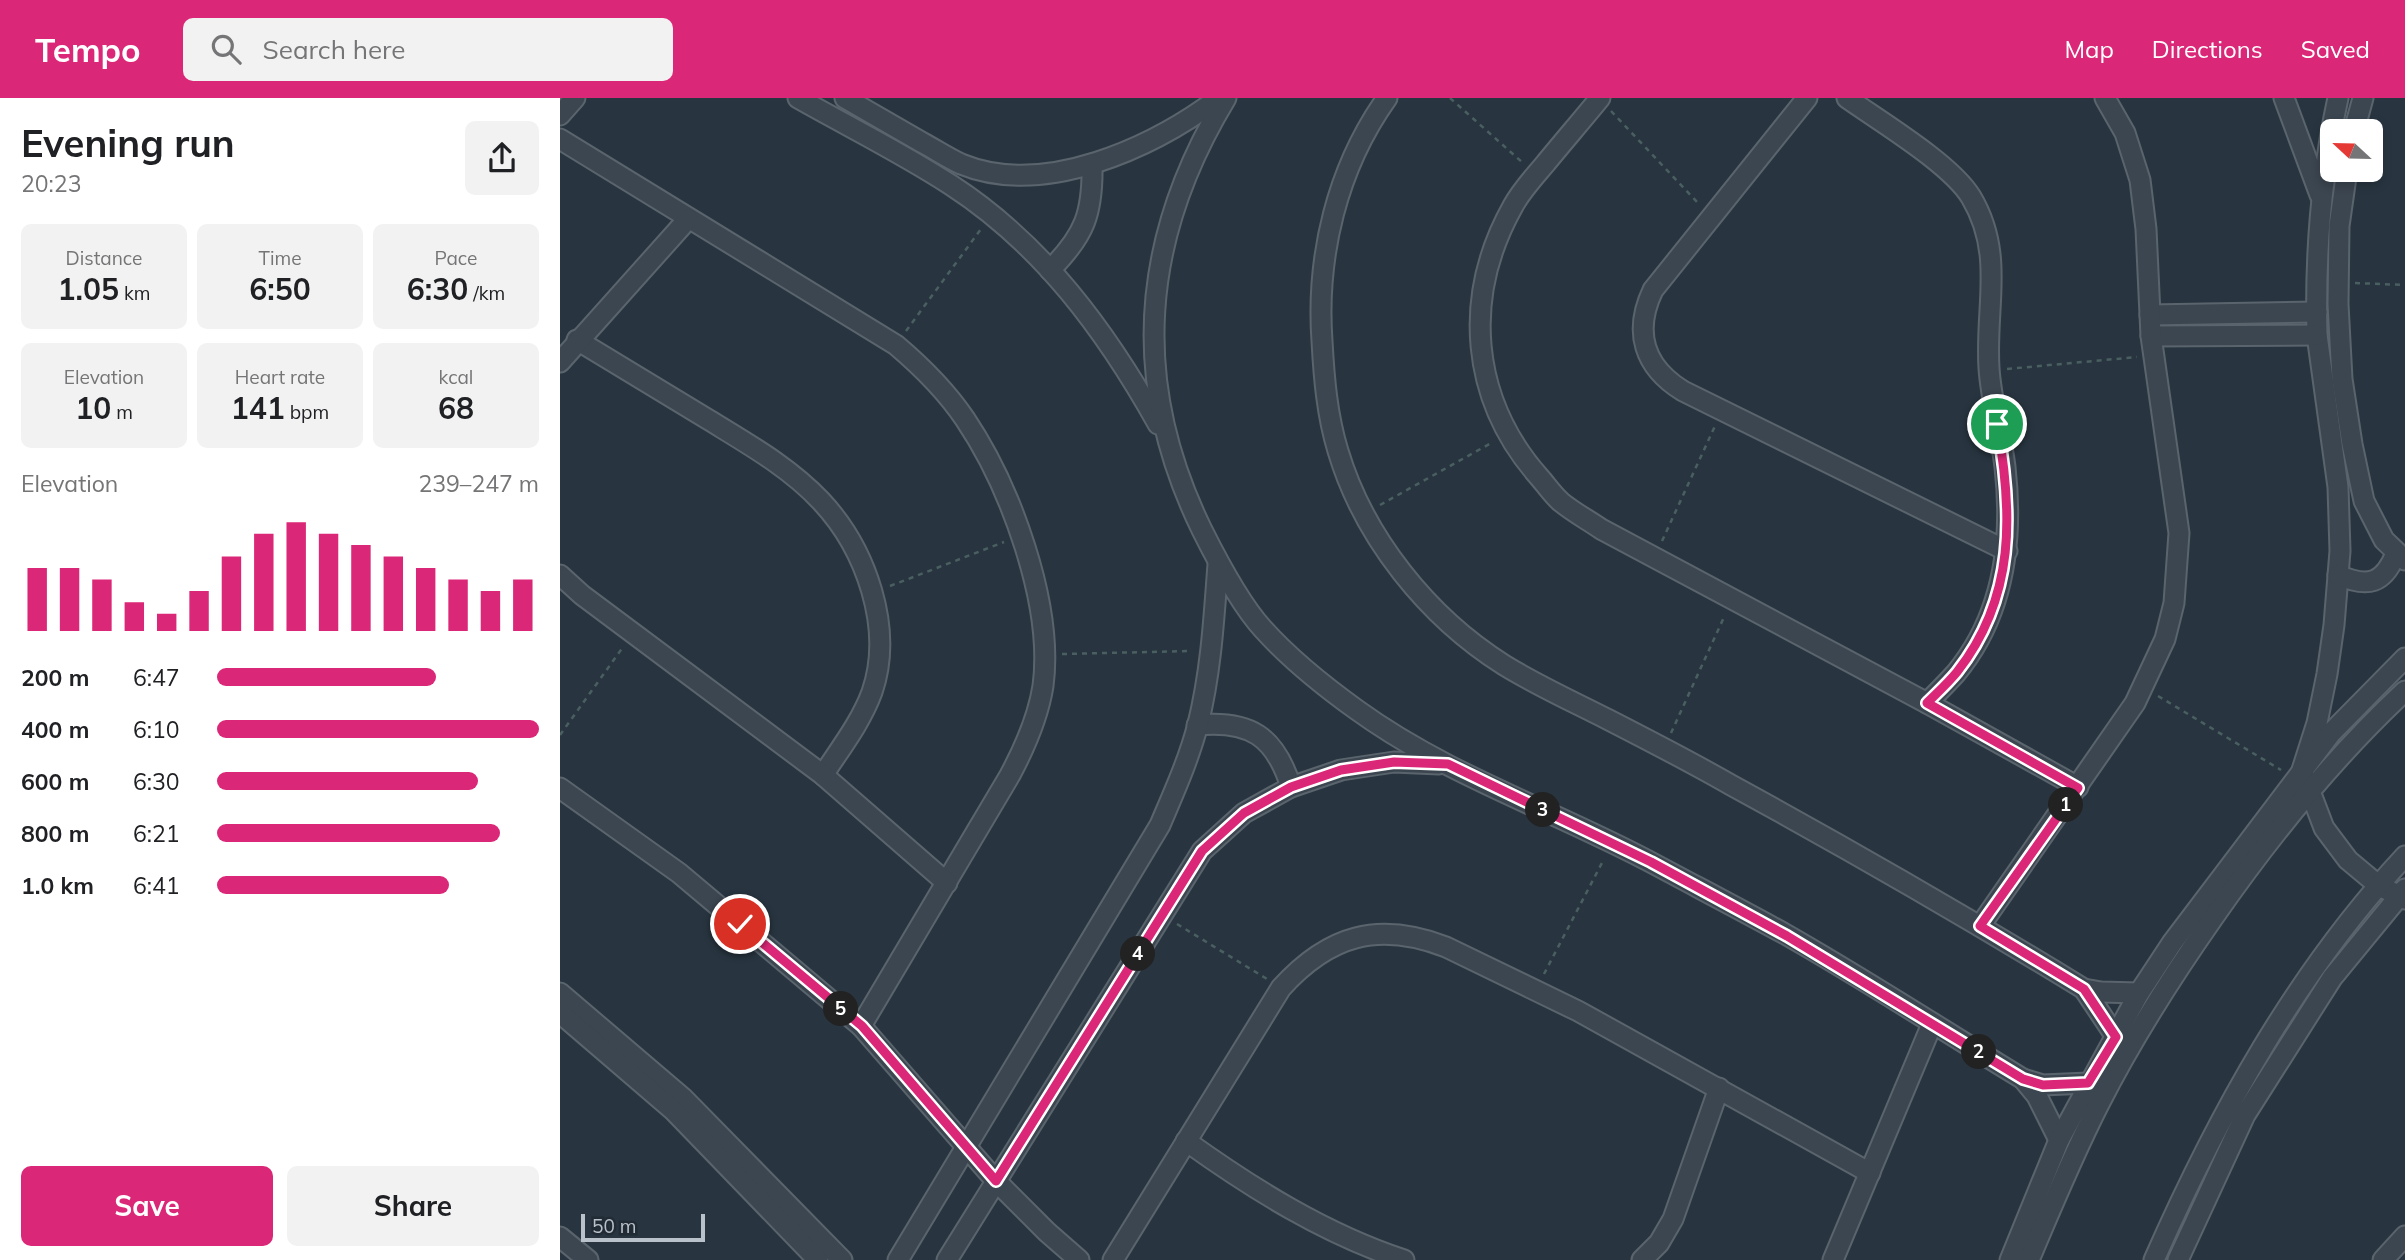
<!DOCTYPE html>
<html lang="en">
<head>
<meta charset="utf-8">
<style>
	body { margin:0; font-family:Mulish,sans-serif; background:#f2f2f2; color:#202124; height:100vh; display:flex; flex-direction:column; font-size:26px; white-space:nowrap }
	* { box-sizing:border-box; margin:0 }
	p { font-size:23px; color:#757577 }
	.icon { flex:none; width:38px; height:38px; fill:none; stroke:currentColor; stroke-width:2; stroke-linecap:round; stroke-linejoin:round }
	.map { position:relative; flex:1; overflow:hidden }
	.details { display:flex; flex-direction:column; background:#fff; width:560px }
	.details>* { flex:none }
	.needle { width:46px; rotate:292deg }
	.tools { position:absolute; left:1760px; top:21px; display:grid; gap:14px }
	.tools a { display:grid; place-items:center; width:63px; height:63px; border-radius:10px; background:#fff; box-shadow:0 4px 10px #0003; font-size:35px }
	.scale { position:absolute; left:21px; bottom:18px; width:124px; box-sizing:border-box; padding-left:7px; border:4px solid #b9c1ca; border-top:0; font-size:19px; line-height:24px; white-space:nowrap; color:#b9c1ca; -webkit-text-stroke:5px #212b35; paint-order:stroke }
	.pin { position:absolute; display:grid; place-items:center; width:60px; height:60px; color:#fff; margin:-30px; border:4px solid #fff; border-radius:50%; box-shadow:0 2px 7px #0007 }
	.km { position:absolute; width:35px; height:35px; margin:-18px; border-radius:50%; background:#222; color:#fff; font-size:19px; line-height:35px; text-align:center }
	.round { display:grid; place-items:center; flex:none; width:74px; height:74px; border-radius:10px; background:#f2f2f2 }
	.headline { display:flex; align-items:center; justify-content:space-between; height:119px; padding:0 21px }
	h1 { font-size:38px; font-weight:700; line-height:52px }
	.stats { display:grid; grid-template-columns:repeat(3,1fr); gap:10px; height:119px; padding:7px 21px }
	.stats div { display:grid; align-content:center; border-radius:10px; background:#f2f2f2; text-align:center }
	.stats b { font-size:30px; font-weight:700 }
	.stats small { font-size:19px; font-weight:400 }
	.stats p { font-size:19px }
	.chart { height:196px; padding:14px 21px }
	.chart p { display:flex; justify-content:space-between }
	.chart svg { width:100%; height:126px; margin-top:7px; stroke:#db2777; stroke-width:6 }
	.action { display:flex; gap:14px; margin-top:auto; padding:14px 21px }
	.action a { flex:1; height:80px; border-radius:10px; background:#db2777; color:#fff; font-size:28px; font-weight:700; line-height:80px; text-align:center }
	.action a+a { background:#f2f2f2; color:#202124 }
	ul { padding:0 21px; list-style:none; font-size:23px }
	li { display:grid; grid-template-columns:112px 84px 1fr; align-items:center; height:52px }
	li i { height:18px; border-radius:9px; background:#db2777 }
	header { display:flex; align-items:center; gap:42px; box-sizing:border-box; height:98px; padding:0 35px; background:#db2777; color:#fff }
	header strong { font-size:33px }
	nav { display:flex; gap:38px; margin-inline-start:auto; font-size:24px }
	.search { width:490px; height:63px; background:#f2f2f2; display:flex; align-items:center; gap:18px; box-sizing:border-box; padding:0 24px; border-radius:10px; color:#757577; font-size:26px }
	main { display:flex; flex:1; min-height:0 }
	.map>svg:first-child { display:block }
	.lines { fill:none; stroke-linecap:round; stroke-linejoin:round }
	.minor-casing { stroke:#5a646d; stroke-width:23 }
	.path { stroke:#4a5f60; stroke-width:2.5; stroke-dasharray:5 5; stroke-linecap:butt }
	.minor { stroke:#3c4650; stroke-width:19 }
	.route-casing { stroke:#fff; stroke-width:14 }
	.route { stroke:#db2777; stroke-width:9 }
</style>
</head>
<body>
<header>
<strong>Tempo</strong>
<div class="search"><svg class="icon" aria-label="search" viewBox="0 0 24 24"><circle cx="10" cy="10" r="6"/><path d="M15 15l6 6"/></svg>Search here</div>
<nav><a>Map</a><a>Directions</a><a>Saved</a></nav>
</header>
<main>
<section class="details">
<div class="headline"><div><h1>Evening run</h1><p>20:23</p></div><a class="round"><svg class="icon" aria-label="share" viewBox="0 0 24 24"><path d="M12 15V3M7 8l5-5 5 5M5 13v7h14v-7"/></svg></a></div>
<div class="stats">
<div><p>Distance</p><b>1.05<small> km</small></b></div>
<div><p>Time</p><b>6:50</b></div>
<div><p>Pace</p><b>6:30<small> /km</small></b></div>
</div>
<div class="stats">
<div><p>Elevation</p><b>10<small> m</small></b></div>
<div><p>Heart rate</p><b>141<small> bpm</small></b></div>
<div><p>kcal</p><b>68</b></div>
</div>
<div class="chart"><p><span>Elevation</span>239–247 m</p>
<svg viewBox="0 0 160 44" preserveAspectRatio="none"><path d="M5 44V22M15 44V22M25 44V26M35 44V34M45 44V38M55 44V30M65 44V18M75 44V10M85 44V6M95 44V10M105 44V14M115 44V18M125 44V22M135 44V26M145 44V30M155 44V26"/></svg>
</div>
<ul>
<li><b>200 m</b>6:47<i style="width:68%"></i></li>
<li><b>400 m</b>6:10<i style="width:100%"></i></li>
<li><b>600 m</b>6:30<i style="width:81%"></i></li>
<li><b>800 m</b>6:21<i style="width:88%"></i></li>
<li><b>1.0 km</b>6:41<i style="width:72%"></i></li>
</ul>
<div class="action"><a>Save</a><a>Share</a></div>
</section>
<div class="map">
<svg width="1845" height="1162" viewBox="0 0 1845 1162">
	<rect width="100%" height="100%" fill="#283540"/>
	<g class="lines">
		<g class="minor-casing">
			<g id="minor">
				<path d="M238,0C289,29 342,55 391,87C482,146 546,233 598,326"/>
				<path d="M285,0C311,15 337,30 363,45C376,52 388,60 401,66C484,100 592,50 659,0"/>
				<path d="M666,0C581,140 569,283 642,432C657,462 680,506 703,531C730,561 765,589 797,612C888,678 998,714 1096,767C1139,790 1183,813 1225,836C1306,882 1384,933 1463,981L1483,987L1528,985"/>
				<path d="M827,0C777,70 756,158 762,243C764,280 767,317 778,353C804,440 868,519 944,567C978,588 1014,604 1049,622C1090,643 1131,664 1171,687C1290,752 1408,820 1524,891L1541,894L1579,895"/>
				<path d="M1040,0C1022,22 1003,44 985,66C974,79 961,93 953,108C902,199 910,301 980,380C987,388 993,397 1001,404C1013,414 1028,422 1041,431L1367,605L1518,689"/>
				<path d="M1247,0L1093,192C1073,234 1084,269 1123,293L1447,453"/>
				<path d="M1287,0C1321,24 1391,66 1411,99C1445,156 1425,208 1429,270C1431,303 1441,336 1445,369C1453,441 1444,517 1396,575C1387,585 1377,595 1367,605"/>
				<polyline points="1724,0 1760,97"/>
				<path d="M1778,0C1761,78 1755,157 1757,237L1778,389L1780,453L1774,527L1767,576L1757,625L1742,672L1764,730L1788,762L1818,787L1845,801"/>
				<polyline points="0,17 15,0"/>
				<polyline points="1794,33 1803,0"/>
				<path d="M0,41L336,247C362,269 386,293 405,321C450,388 494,506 483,588C478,620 465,649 450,677L301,928"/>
				<polyline points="1787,72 1779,128 1778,206 1782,281 1792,346 1804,403 1824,442 1845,462"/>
				<path d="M490,172C525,137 533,115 532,66"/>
				<polyline points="1590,217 1757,214"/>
				<polyline points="1591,238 1757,237"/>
				<path d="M17,242C61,269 105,295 149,322C188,346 229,369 261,403C306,451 334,530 312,594C301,624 280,651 263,677"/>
				<polyline points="0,264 128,121"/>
				<polyline points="0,477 22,497 263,677 387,785"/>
				<path d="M1778,477C1808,490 1824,486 1836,455"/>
				<path d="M637,627C690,622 715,638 731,689"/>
				<polyline points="0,690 119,775 301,928 436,1083 487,1134 519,1162"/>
				<polyline points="1420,828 1575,605 1605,541 1614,505 1619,435 1591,238 1586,131 1580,82 1565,35 1545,0"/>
				<polyline points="1524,891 1556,939"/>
				<polyline points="0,895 123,1000 282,1162"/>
				<polyline points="0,915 113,1012 258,1162"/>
				<polyline points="1463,981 1477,998 1499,1042"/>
				<path d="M626,1043C693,1091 765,1136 844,1162"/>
				<polyline points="0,1139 28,1162"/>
				<path d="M338,1162L600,727C614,694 629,661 638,626C651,574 654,520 658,466"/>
				<polyline points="387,1162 642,753 684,715 731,689 781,672 834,664 879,666"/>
				<path d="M553,1162L721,890C769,837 818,823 886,849L1018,913L1310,1075"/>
				<polyline points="1082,1162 1099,1145 1113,1121 1159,990"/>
				<polyline points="1273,1162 1372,926"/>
				<polyline points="1450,1162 1499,1042 1579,895 1612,845 1771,635 1845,560"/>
				<path d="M1469,1162C1491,1110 1513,1057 1539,1006C1572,941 1611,880 1653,820C1710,738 1772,661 1845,593"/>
				<path d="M1594,1162C1658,1017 1736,875 1845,758"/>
				<polyline points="1618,1162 1685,1017 1772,880 1845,791"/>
				<polyline points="1823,1162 1845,1138"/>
			</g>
		</g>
		<g class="path">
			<polyline points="890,0 963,65"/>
			<polyline points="1051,13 1138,105"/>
			<polyline points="1795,185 1845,187"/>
			<polyline points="346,233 421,131"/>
			<polyline points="1447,271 1577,259"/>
			<polyline points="820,407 933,344"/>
			<polyline points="1102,443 1155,328"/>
			<polyline points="330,488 444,444"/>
			<polyline points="502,556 632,553"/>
			<polyline points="1598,598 1721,672"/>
			<polyline points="1111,635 1165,517"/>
			<polyline points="0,637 63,549"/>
			<polyline points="617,826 707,881"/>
			<polyline points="984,876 1044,761"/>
		</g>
		<use href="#minor" class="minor"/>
	</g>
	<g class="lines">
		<g class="route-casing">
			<path id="route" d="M180,826L302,928L436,1083L642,753L684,715L731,689L781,672L834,664L888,666L1091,764L1227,838L1463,981L1483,987L1528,985L1556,939L1524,891L1420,828L1518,690L1367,605C1377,595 1388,585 1397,574C1456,499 1453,414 1437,326"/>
		</g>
		<use href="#route" class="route"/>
	</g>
</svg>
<div class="tools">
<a><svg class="needle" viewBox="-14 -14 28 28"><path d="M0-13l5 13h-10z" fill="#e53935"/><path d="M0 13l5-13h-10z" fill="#757577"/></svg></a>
</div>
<div class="scale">50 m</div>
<div class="pin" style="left:1437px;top:326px;background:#1e9e55"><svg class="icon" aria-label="arrive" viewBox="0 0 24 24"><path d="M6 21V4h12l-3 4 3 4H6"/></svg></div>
<div class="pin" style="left:180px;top:826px;background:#d93025"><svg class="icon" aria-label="check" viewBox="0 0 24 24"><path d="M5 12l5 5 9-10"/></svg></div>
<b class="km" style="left:1506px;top:707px">1</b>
<b class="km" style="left:1419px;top:954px">2</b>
<b class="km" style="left:983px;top:712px">3</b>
<b class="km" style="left:578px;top:856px">4</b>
<b class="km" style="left:281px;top:911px">5</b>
</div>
</main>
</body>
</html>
